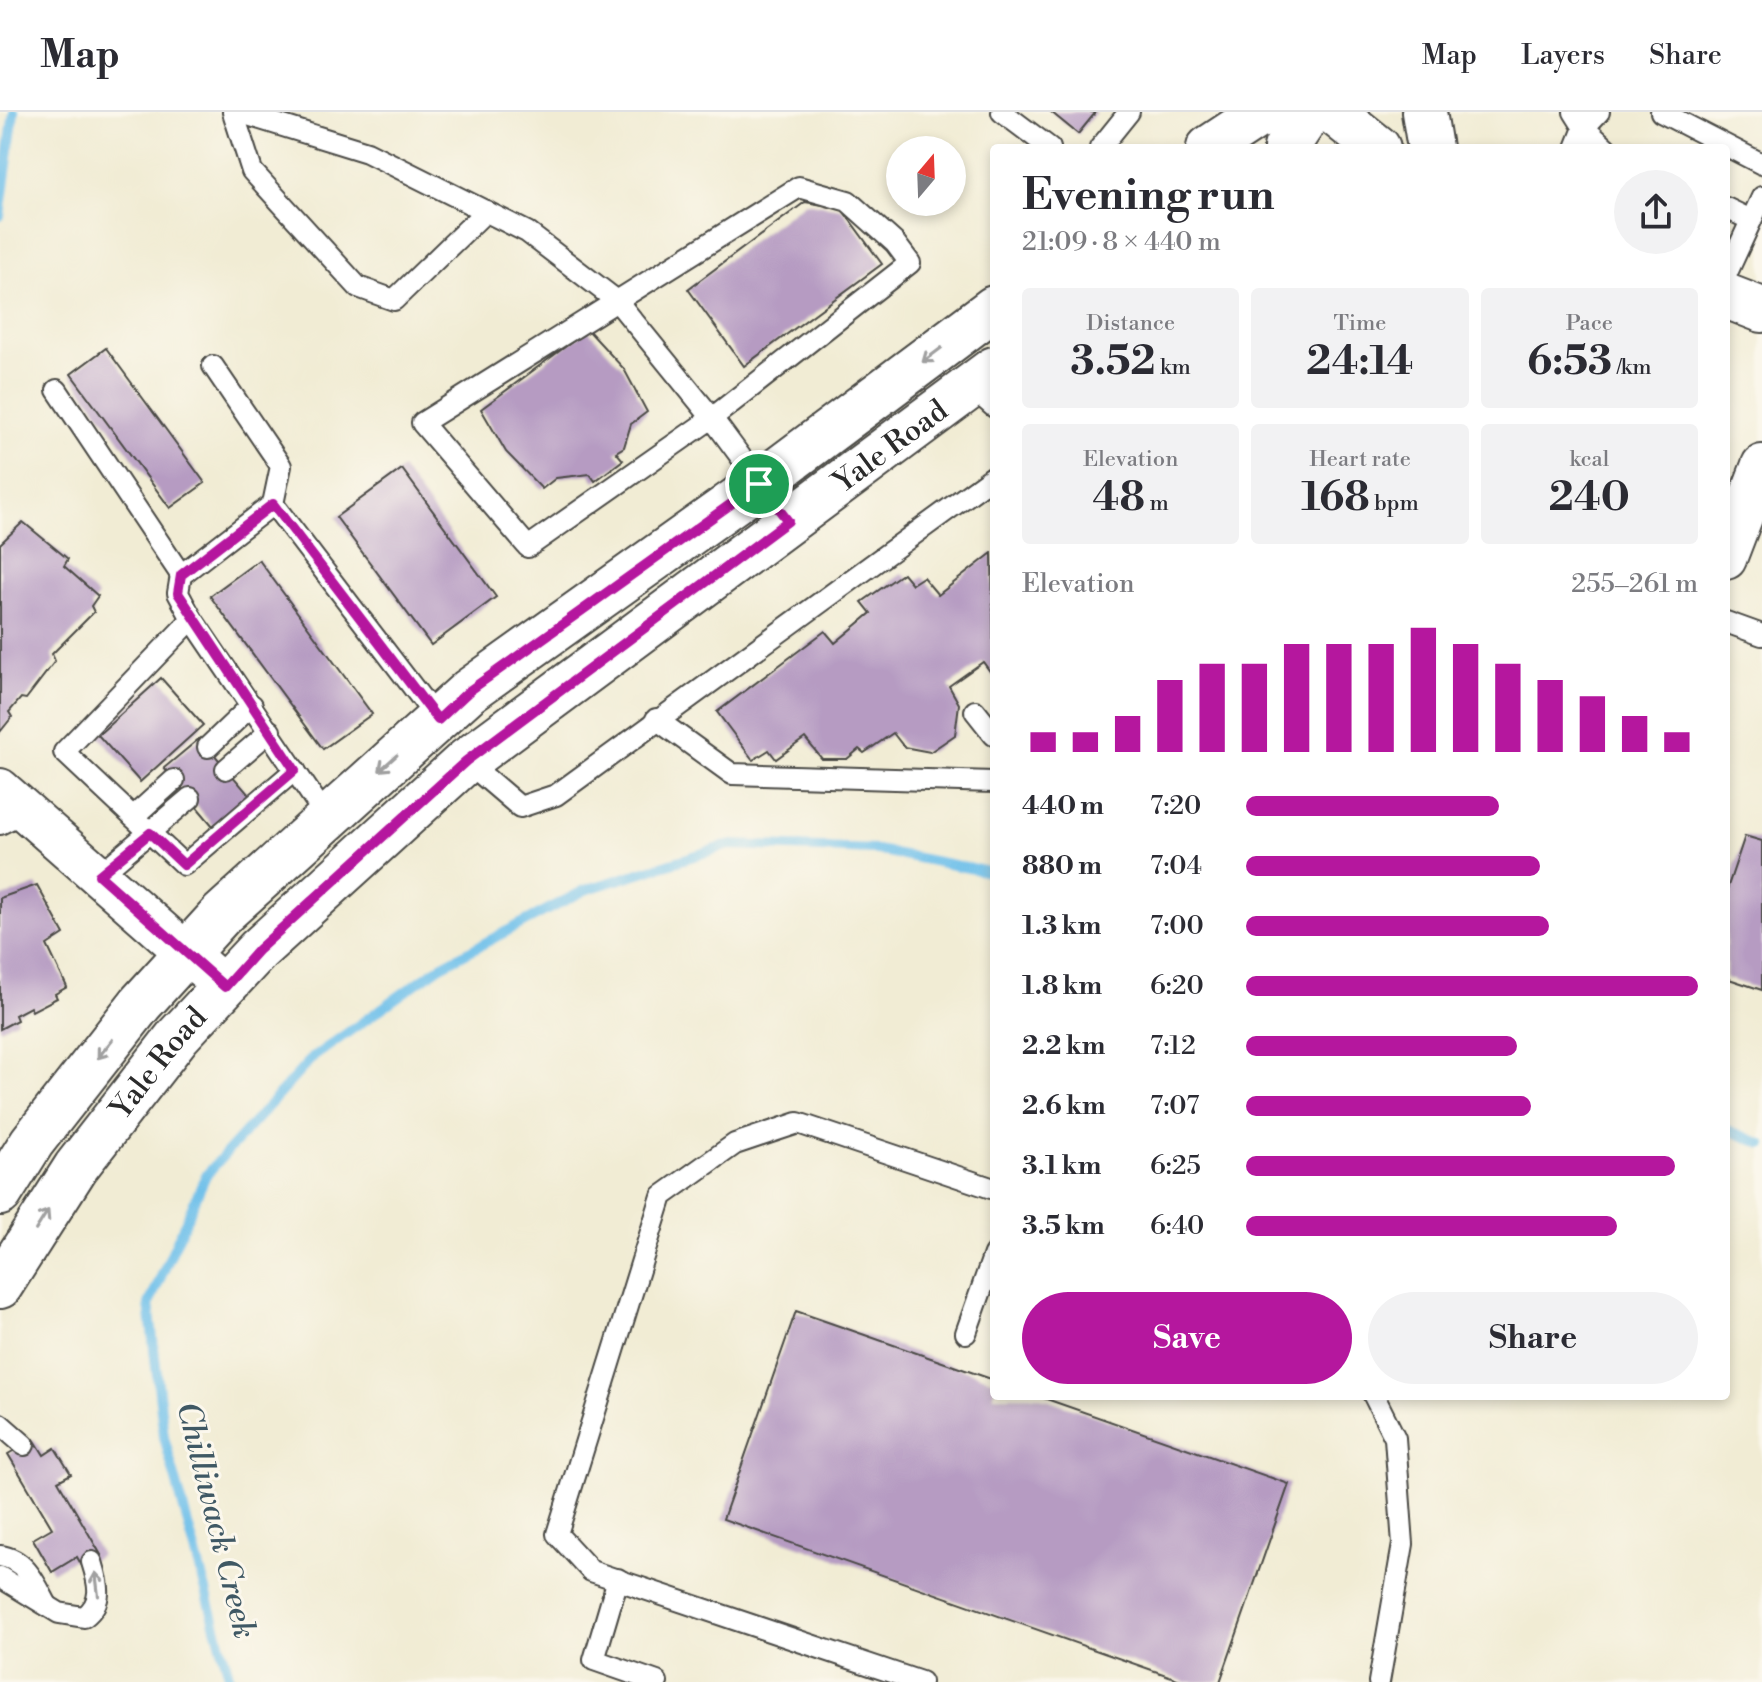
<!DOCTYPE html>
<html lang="en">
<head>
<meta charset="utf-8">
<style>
	body { margin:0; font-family:"Libre Bodoni",serif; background:#f2f2f3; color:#2b2b33; height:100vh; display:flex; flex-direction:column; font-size:30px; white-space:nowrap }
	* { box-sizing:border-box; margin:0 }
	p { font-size:26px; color:#7c7c81 }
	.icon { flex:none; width:44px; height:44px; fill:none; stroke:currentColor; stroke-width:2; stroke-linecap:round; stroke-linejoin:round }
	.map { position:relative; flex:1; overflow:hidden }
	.panel { position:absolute; left:990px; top:32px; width:740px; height:1256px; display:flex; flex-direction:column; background:#fff; border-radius:8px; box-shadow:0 4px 12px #0003 }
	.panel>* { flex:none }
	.needle { width:52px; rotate:19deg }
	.buttons { position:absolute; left:886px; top:24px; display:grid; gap:16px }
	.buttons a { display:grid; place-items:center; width:80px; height:80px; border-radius:50%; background:#fff; box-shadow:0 4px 12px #0003; font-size:40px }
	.pin { position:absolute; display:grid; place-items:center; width:68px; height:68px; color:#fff; margin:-34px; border:4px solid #fff; border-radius:50%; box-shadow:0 2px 8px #0007 }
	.round { display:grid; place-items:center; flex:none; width:84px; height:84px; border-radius:42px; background:#f2f2f3 }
	.overview { display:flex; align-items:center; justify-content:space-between; height:136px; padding:0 32px }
	h1 { font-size:44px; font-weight:700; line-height:60px }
	.metrics { display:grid; grid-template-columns:repeat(3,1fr); gap:12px; height:136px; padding:8px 32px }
	.metrics div { display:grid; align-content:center; border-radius:8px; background:#f2f2f3; text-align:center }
	.metrics b { font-size:40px; font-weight:700 }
	.metrics small { font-size:22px; font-weight:400 }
	.metrics p { font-size:22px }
	.chart { height:224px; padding:16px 32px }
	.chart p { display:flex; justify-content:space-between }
	.chart svg { width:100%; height:144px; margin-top:8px; stroke:#b5179e; stroke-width:6 }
	.primary-button { display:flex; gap:16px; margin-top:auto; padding:16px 32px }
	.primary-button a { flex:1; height:92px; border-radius:48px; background:#b5179e; color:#fff; font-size:32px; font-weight:700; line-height:92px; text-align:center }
	.primary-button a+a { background:#f2f2f3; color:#2b2b33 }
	ul { padding:0 32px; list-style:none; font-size:26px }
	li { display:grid; grid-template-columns:128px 96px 1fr; align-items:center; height:60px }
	li i { height:20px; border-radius:10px; background:#b5179e }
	header { display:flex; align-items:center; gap:48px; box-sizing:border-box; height:112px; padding:0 40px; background:#fff; border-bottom:2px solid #e1e1e2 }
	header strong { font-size:38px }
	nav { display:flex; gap:44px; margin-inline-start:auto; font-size:28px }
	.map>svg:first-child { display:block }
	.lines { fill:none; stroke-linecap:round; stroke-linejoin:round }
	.stream { stroke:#6ec0ea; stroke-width:10 }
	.building { fill:#b69bc2 }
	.lane-casing { stroke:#494844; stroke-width:24 }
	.street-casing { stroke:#494844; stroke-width:44 }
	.secondary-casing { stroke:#494844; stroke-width:48 }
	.lane { stroke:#fff; stroke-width:20 }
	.street { stroke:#fff; stroke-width:40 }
	.secondary { stroke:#fff; stroke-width:44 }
	.oneway { stroke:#a0a0a0 }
	.route-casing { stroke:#fff; stroke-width:16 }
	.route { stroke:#b5179e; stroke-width:10 }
	.labels { text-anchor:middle; stroke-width:6; stroke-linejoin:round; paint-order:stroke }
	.street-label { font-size:30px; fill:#2b2b2b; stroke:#fbf7ec }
	.water-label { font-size:32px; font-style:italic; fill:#3f5864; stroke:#fbf7ec }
</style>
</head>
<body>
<header>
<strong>Map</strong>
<nav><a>Map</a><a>Layers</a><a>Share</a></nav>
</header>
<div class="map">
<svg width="1762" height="1570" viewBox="0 0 1762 1570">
	<rect width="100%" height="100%" fill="#fbf7ec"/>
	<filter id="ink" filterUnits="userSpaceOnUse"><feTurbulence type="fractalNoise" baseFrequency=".0125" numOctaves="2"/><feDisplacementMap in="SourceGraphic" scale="16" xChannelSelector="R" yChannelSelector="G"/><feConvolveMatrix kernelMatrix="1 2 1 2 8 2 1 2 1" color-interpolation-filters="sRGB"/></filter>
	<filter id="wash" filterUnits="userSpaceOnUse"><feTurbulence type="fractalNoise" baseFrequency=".006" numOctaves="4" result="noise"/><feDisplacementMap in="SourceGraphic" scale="32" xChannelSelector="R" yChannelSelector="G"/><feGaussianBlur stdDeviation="1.8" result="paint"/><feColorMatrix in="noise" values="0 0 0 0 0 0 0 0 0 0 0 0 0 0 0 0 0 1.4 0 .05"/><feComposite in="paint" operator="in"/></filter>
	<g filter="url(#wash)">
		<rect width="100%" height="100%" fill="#f1ecd4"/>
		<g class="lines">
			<g class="stream">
				<polyline points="0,104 14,0"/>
				<polyline points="1726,1017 1762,1032"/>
				<polyline points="231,1570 164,1325 149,1192 206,1063 312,946 441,854 585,778 729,733 877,738 994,761"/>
			</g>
		</g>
		<g id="blocks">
			<g class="building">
				<polygon points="1051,0 1096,0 1078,22"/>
				<polygon points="805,90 841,96 882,152 744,254 688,177"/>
				<polygon points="588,218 624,257 647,300 631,312 624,335 616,340 623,348 595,369 590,362 556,366 542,377 506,340 481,297"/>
				<polygon points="106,236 205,371 170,396 71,262"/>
				<polygon points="402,357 496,485 431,533 336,405"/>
				<polygon points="23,410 68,447 64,454 98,484 91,494 94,500 52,542 55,549 26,587 21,586 9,600 12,605 0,620 0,432"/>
				<polygon points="992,441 994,565 983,550 949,574 959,592 955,623 930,640 904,635 893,621 864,641 859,637 847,647 822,647 805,626 776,647 769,638 753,648 717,600 825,519 835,531 871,501 862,490 903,461 912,472 923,465 938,483"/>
				<polygon points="259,448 372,602 323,637 210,484"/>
				<polygon points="161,566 203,613 140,670 98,623"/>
				<polygon points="200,626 250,684 213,714 164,656"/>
				<polygon points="1745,724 1762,729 1762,878 1726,866 1726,780"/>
				<polygon points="37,773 64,822 47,833 67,875 55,882 57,886 32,899 30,895 15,903 17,908 0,917 0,786"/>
				<polygon points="796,1199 994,1268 994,1284 1038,1284 1289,1372 1220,1570 1186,1570 723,1407"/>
				<polygon points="34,1327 44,1343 55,1336 71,1362 58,1369 101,1443 82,1454 77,1445 52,1460 33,1427 52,1416 8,1342"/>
			</g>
		</g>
	</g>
	<g filter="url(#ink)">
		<use href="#blocks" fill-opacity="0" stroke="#494844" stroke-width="2"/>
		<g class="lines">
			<g class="lane-casing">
				<g id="lane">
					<polyline points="233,0 252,59 358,175 394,188 486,99"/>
					<polyline points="238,0 367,40 527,120 617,189 712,306 788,409"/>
					<polyline points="1002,0 1050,36"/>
					<polyline points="1574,0 1584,16 1576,36"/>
					<polyline points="1599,0 1584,16 1606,36"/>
					<polyline points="1661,0 1762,52"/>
					<polyline points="1100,36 1129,0"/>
					<polygon points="799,75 848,89 895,131 910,151 712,306 528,435 422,311"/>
					<polyline points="1726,96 1751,108"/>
					<polyline points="1726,163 1762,85"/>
					<polyline points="213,254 281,354 273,392"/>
					<polyline points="970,274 994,295"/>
					<polyline points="57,278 181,463"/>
					<polyline points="192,507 64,640 184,753 295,658"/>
					<polyline points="1726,510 1762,523"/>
					<polyline points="975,599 994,623"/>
					<polyline points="656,607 732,662 994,670"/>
					<polyline points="208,635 252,593"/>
					<polyline points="466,649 520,695 556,683 994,364"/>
					<polyline points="226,657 270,619"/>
					<polyline points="133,705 174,668"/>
					<polyline points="327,706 192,507 178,481 181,463 273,392 438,608"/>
					<polyline points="0,712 26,699"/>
					<polyline points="99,763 190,686"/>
					<polyline points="966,1221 994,1142"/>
					<polyline points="1374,1284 1395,1326 1403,1432 1379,1570"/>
					<polyline points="0,1312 24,1333"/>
					<path d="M0,1444C26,1447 36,1473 47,1493"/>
					<path d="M0,1465L59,1501L84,1505C104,1490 99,1472 92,1450"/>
					<polyline points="618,1467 594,1548 657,1570"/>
					<polyline points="921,1570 591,1459 557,1422 662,1084 735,1032 798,1011 994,1077"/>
				</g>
			</g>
			<g class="street-casing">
				<g id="street">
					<polyline points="1726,447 1762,353"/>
					<polyline points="0,677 225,875"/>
				</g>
			</g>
			<g class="secondary-casing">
				<g id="secondary">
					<polyline points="1333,0 1378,36"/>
					<polyline points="1424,0 1430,36"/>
					<polyline points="1209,36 1256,5 1274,0"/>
					<polyline points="1286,36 1310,0"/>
					<polyline points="1726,184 1762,198"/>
					<polyline points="0,1081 32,1030 141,891 222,802 469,579 759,372 994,196"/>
					<path id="s1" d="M0,1174L76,1055L178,924L258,838L466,649L994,257"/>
				</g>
			</g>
			<use href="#lane" class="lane"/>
			<use href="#street" class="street"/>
			<use href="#secondary" class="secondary"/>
		</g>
		<defs><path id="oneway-shaft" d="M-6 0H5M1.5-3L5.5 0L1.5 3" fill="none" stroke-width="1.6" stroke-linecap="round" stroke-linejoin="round" transform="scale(2)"/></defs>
		<g class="oneway">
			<use href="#oneway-shaft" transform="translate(932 243) rotate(143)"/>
			<use href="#oneway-shaft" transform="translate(388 651) rotate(138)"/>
			<use href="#oneway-shaft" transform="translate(105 937) rotate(128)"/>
			<use href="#oneway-shaft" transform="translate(42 1108) rotate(-58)"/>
			<use href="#oneway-shaft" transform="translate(97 1472) rotate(-97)"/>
		</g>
	</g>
	<g class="lines" filter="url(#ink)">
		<g class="route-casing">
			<polygon id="route" points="759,372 788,409 466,649 258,838 225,875 99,763 150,721 184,753 295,658 178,481 181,463 273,392 438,608 469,579"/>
		</g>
		<use href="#route" class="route"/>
	</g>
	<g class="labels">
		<g class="street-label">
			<text dy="10" stroke="none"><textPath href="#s1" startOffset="1234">Yale Road</textPath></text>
			<text dy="10" stroke="none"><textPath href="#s1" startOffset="274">Yale Road</textPath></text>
		</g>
		<g class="water-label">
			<text transform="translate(217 1408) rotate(76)" y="11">Chilliwack Creek</text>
		</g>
	</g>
</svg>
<div class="buttons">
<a><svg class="needle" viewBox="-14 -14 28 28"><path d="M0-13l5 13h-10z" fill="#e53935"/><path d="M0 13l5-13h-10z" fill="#7c7c81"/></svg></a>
</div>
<div class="pin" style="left:759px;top:372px;background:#1e9e55"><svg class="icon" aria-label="arrive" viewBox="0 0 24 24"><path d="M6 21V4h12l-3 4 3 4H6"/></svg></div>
<section class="panel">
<div class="overview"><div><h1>Evening run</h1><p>21:09 · 8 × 440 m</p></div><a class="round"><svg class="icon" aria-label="share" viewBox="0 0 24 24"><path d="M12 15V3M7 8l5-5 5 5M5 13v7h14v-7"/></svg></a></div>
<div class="metrics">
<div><p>Distance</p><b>3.52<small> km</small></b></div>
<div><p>Time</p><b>24:14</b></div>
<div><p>Pace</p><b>6:53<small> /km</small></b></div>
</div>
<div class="metrics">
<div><p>Elevation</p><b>48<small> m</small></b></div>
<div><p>Heart rate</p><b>168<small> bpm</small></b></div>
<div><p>kcal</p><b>240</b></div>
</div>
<div class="chart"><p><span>Elevation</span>255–261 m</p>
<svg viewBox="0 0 160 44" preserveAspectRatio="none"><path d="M5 44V38M15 44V38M25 44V33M35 44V22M45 44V17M55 44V17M65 44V11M75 44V11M85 44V11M95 44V6M105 44V11M115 44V17M125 44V22M135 44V27M145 44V33M155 44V38"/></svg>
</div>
<ul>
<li><b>440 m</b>7:20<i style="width:56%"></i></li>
<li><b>880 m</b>7:04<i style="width:65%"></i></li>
<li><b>1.3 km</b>7:00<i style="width:67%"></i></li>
<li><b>1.8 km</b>6:20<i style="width:100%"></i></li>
<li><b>2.2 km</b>7:12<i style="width:60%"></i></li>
<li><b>2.6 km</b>7:07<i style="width:63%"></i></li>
<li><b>3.1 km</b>6:25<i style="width:95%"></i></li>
<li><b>3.5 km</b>6:40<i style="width:82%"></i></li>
</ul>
<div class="primary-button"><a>Save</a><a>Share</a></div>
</section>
</div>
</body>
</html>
